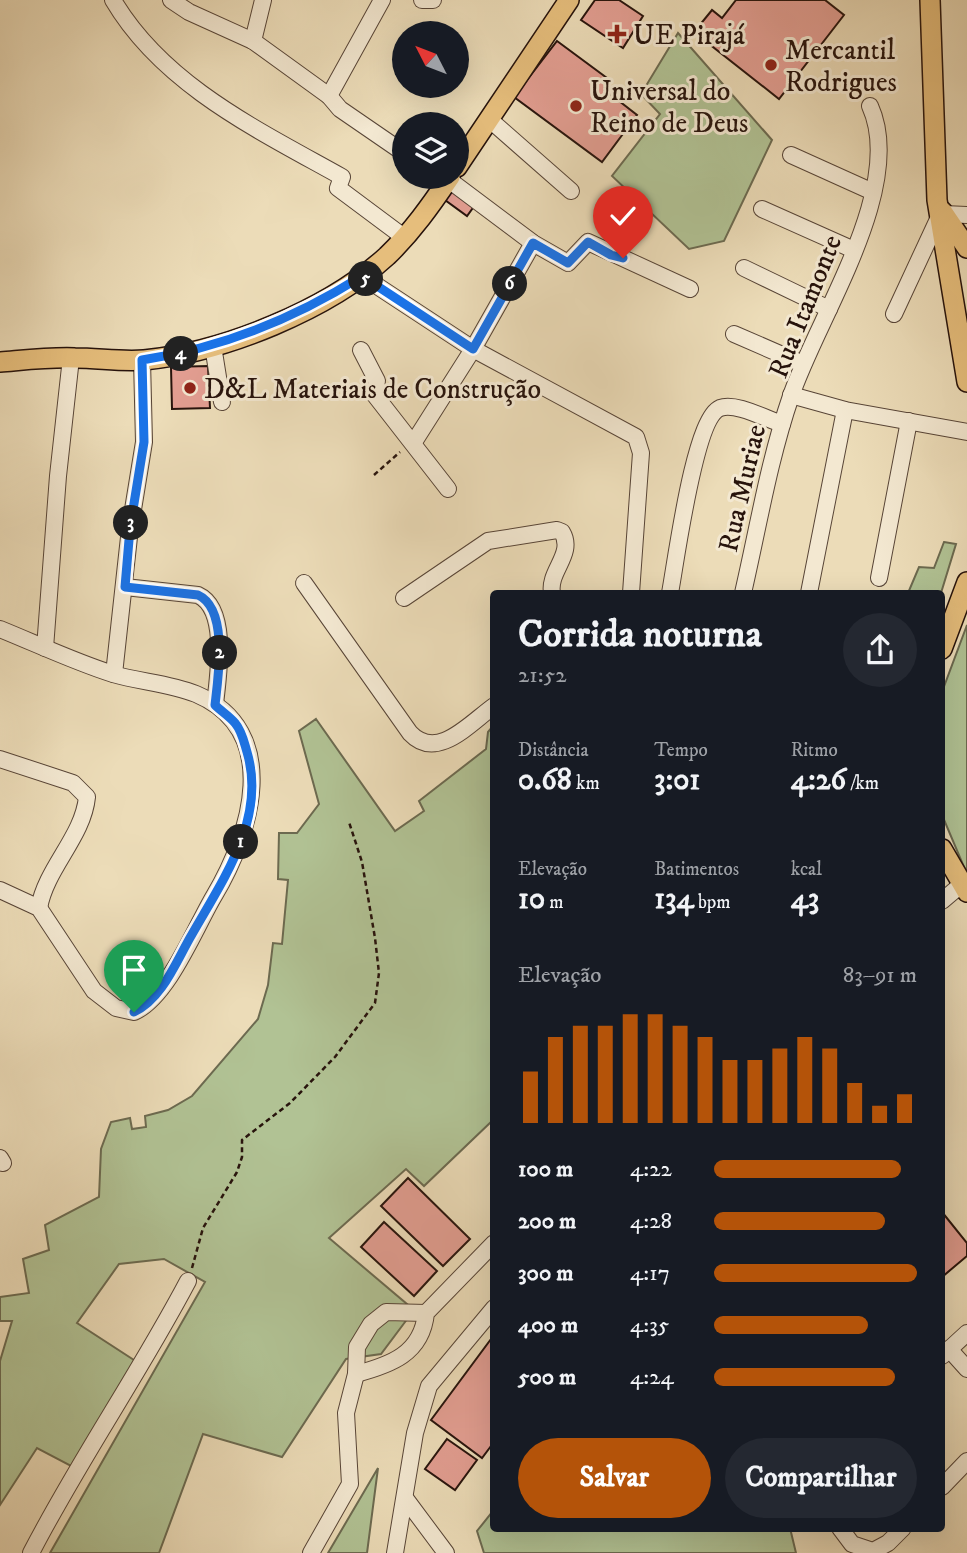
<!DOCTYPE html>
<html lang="pt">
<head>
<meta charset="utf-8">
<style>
	body { margin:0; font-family:"IM FELL DW Pica",serif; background:#242831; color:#f1f3f6; height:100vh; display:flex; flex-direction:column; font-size:26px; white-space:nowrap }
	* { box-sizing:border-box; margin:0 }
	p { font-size:23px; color:#9ea1a6 }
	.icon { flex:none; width:38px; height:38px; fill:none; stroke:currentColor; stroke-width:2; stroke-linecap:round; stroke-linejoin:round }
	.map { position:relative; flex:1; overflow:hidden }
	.side { position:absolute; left:490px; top:590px; width:455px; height:942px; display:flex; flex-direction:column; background:#171b24; border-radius:7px; box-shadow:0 7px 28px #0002 }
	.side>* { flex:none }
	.needle { width:46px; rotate:312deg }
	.controls { position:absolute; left:392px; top:21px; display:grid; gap:14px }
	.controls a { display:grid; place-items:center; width:77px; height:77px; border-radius:50%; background:#171b24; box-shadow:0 7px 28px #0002; font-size:35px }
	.pin { position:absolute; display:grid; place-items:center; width:60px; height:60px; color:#fff; margin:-72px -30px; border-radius:50% 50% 50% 0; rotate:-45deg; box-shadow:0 0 7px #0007 }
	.pin .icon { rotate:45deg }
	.km { position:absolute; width:35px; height:35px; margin:-18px; border-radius:50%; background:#222; color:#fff; font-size:19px; line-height:35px; text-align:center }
	.round { display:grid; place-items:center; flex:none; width:74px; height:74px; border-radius:37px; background:#242831 }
	.summary { display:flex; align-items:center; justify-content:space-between; height:119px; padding:0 28px }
	h1 { font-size:38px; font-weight:700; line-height:52px }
	.figures { display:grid; grid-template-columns:repeat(3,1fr); gap:10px; height:119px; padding:7px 28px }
	.figures div { display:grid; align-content:center }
	.figures b { font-size:30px; font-weight:700 }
	.figures small { font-size:19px; font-weight:400 }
	.figures p { font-size:19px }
	.chart { height:196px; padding:14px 28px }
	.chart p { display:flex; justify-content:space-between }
	.chart svg { width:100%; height:126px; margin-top:7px; stroke:#b45309; stroke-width:6 }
	.cta { display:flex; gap:14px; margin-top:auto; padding:14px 28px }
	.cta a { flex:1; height:80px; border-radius:42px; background:#b45309; color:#fff; font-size:28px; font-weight:700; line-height:80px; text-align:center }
	.cta a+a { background:#242831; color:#f1f3f6 }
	ul { padding:0 28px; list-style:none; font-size:23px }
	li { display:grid; grid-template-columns:112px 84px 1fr; align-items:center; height:52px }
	li i { height:18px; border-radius:9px; background:#b45309 }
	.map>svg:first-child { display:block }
	.green { fill:#b1c294; stroke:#6c6a50; stroke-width:2 }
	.building { fill:#e39e92; stroke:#27130c; stroke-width:2 }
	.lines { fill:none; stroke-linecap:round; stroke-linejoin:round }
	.minor-casing { stroke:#584537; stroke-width:18 }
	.major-casing { stroke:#27130c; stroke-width:22 }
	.path { stroke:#27130c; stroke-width:2.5; stroke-dasharray:5 3.5; stroke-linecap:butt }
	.minor { stroke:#f3e8d1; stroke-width:16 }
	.major { stroke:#e6be7c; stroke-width:19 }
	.route-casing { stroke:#fff; stroke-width:14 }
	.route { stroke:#1a73e8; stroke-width:9 }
	.poi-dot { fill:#8f2418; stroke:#f3e8d1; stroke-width:2.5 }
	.labels { text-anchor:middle; stroke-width:6; stroke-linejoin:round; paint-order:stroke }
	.poi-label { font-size:28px; fill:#27130c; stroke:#f3e8d1; text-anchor:start }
	.street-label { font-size:28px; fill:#27130c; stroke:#f3e8d1 }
</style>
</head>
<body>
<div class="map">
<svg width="967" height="1553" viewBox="0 0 967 1553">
	<rect width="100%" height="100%" fill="#ecdcb8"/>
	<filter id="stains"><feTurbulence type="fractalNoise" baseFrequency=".00286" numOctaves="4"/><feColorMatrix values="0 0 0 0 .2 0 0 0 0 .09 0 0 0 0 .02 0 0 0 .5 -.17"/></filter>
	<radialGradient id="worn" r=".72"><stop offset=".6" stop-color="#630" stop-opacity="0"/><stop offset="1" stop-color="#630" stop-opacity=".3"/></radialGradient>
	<g class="green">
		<polygon points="678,33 772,140 724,241 689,249 612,176 660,114 641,94"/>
		<polygon points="944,542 956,544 941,593 908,593 919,567 934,568"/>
		<polygon points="967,625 967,874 942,815 942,692"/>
		<polygon points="316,719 395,831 424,811 419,801 486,749 488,732 493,726 493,1120 424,1186 406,1169 329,1238 414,1310 381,1354 346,1359 282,1457 203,1434 159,1553 50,1553 205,1282 164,1259 119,1264 77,1323 137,1362 71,1466 37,1448 0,1505 0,1361 12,1321 0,1321 0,1297 29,1293 23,1259 49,1250 45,1225 99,1197 101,1149 111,1122 130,1118 132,1129 146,1127 145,1116 168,1110 192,1096 258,1019 268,985 273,943 282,944 288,880 278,879 279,833 297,833 319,804 299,731"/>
		<polygon points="378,1468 367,1553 328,1553"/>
		<polygon points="493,1511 494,1528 790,1528 796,1553 484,1553 477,1531"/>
	</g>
	<g class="building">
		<polygon points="595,0 619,0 643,16 623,48 581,20"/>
		<polygon points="736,0 825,0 844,15 779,99 694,32 712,10 722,18"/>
		<polygon points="557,41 611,81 605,90 637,115 602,162 514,97"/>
		<polygon points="453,189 475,205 467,216 445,200"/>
		<polygon points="208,366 210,408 172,409 171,367"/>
		<polygon points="408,1178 470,1239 443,1266 381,1206"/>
		<polygon points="942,1212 967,1243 967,1256 942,1277"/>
		<polygon points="384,1222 437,1271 414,1296 361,1247"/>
		<polygon points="494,1335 494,1442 482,1458 431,1420"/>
		<polygon points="447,1439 477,1460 455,1490 425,1469"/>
	</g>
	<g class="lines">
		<g class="minor-casing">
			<g id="minor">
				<path d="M113,0C163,85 258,130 342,177L338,188L405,238"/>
				<polyline points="171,0 189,12 253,41 329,96 340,109 404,153"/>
				<polyline points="422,0 433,0"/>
				<polyline points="253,41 263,0"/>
				<polyline points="329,96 382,0"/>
				<polyline points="489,119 571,191"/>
				<polyline points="791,155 873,192"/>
				<polyline points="445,177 533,243 568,263 588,242 690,289"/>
				<polyline points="762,209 854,250"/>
				<polyline points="944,214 967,215"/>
				<polyline points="744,268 829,309"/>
				<polyline points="362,276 473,349 636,437 641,453 631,593"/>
				<polyline points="894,314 939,217"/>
				<polyline points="734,334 803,364"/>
				<polyline points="213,346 222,402"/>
				<polyline points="361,350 377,381 374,394 448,489"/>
				<polyline points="791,395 845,410 967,432"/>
				<polyline points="414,442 473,349 533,243"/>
				<polyline points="879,578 909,421"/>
				<path d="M304,583L410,733C437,762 470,723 494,706"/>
				<path d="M125,587L198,595C229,609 218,677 215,704"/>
				<path d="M670,593C676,562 694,419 720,408C736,402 766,419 782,424"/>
				<path d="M743,593C758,528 769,460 791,396C817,318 907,187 870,106"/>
				<polyline points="809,593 845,410"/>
				<path d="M404,598L488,541L557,530L562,532C575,554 548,571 552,593"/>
				<path d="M0,629C37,644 75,662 113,674C140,682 169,683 196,694C283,731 251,834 214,896C195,928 168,997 134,1012L116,1008L94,991L39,908L0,890"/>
				<polyline points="45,648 58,476 71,358"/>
				<polyline points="114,674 130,528 144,442 142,360"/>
				<path d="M0,759L73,783L87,797C83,837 46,868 39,908"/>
				<polyline points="942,901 962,884"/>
				<polyline points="0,1158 3,1163"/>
				<polyline points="949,1349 967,1369"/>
				<polyline points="942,1356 967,1333"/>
				<path d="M356,1374C390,1365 422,1354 426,1313L494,1243"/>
				<polyline points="942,1487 967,1461"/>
				<polyline points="405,1498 446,1553"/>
				<polyline points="840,1528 852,1544 873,1551 888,1543 903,1528"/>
				<path d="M31,1553C79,1460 139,1374 188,1281"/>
				<polyline points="311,1553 350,1484 346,1413 356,1374 357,1347 371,1324 386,1312 426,1313"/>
				<polyline points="395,1553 415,1433 429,1386 494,1308"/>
			</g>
		</g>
		<g class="major-casing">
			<g id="major">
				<polyline points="930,0 937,200 967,382"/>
				<polyline points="457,167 569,0"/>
				<polyline points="942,211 967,248"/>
				<path d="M0,362C25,360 50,357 75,358C98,358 122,362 144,360C224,352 328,310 387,256C412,232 431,205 450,177"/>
				<polyline points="942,649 967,582"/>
				<polyline points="942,849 967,892"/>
			</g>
		</g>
		<g class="path">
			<polyline points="374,475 400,452"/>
			<polyline points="192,1268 203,1228 237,1172 242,1157 242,1140 290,1103 335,1057 375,1003 379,973 375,938 362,862 349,822"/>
		</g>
		<use href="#minor" class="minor"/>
		<use href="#major" class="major"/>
	</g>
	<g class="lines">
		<g class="route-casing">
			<path id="route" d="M134,1012C162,999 176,962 191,936C222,881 267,819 247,752C244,742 242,731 235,723C229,716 221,711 215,705C218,678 229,609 198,595L125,587L130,528L144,442L142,360C222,348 294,319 362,276L473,349L533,243L568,263L588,242L611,255L623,258"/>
		</g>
		<use href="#route" class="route"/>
	</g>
	<g class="poi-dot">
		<path d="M613.5 23.5h7v7h7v7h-7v7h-7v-7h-7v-7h7z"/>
		<circle cx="771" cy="65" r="7"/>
		<circle cx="576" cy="106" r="7"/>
		<circle cx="190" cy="388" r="7"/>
	</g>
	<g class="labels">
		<g class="poi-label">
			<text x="633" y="44">UE Pirajá</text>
			<text x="785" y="59">Mercantil<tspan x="785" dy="32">Rodrigues</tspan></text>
			<text x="590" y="100">Universal do<tspan x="590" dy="32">Reino de Deus</tspan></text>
			<text x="204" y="398">D&amp;L Materiais de Construção</text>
		</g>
		<g class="street-label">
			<text transform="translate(804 306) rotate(-68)" y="10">Rua Itamonte</text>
			<text transform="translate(741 488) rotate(-77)" y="10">Rua Muriae</text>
		</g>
	</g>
	<rect width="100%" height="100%" filter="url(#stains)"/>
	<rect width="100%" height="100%" fill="url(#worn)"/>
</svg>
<div class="controls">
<a><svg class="needle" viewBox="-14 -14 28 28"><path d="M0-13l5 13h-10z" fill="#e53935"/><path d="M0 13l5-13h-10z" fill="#9ea1a6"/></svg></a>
<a><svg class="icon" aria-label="layers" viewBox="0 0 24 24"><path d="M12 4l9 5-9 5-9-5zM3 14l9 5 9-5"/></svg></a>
</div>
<div class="pin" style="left:134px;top:1012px;background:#1e9e55"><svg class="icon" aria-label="arrive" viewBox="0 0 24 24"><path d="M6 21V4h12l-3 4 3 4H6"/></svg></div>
<div class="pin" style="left:623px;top:258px;background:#d93025"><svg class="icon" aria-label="check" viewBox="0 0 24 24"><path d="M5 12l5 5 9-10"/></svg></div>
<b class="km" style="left:241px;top:842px">1</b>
<b class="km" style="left:220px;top:653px">2</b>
<b class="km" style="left:131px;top:523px">3</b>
<b class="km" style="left:181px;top:354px">4</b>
<b class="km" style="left:366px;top:279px">5</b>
<b class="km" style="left:510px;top:284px">6</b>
<section class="side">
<div class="summary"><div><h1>Corrida noturna</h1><p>21:52</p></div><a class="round"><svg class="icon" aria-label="share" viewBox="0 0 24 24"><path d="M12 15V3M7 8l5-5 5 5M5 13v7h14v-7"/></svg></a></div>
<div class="figures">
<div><p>Distância</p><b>0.68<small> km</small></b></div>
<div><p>Tempo</p><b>3:01</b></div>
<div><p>Ritmo</p><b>4:26<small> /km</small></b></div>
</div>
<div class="figures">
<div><p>Elevação</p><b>10<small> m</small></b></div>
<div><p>Batimentos</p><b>134<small> bpm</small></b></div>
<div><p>kcal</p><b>43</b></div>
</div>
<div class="chart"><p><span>Elevação</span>83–91 m</p>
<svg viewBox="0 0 160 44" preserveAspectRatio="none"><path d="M5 44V26M15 44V14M25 44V10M35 44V10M45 44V6M55 44V6M65 44V10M75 44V14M85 44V22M95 44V22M105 44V18M115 44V14M125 44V18M135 44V30M145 44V38M155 44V34"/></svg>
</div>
<ul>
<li><b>100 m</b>4:22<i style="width:92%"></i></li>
<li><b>200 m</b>4:28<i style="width:84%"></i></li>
<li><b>300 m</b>4:17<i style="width:100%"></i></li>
<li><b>400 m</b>4:35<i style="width:76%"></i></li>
<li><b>500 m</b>4:24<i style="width:89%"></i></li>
</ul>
<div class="cta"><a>Salvar</a><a>Compartilhar</a></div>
</section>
</div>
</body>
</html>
